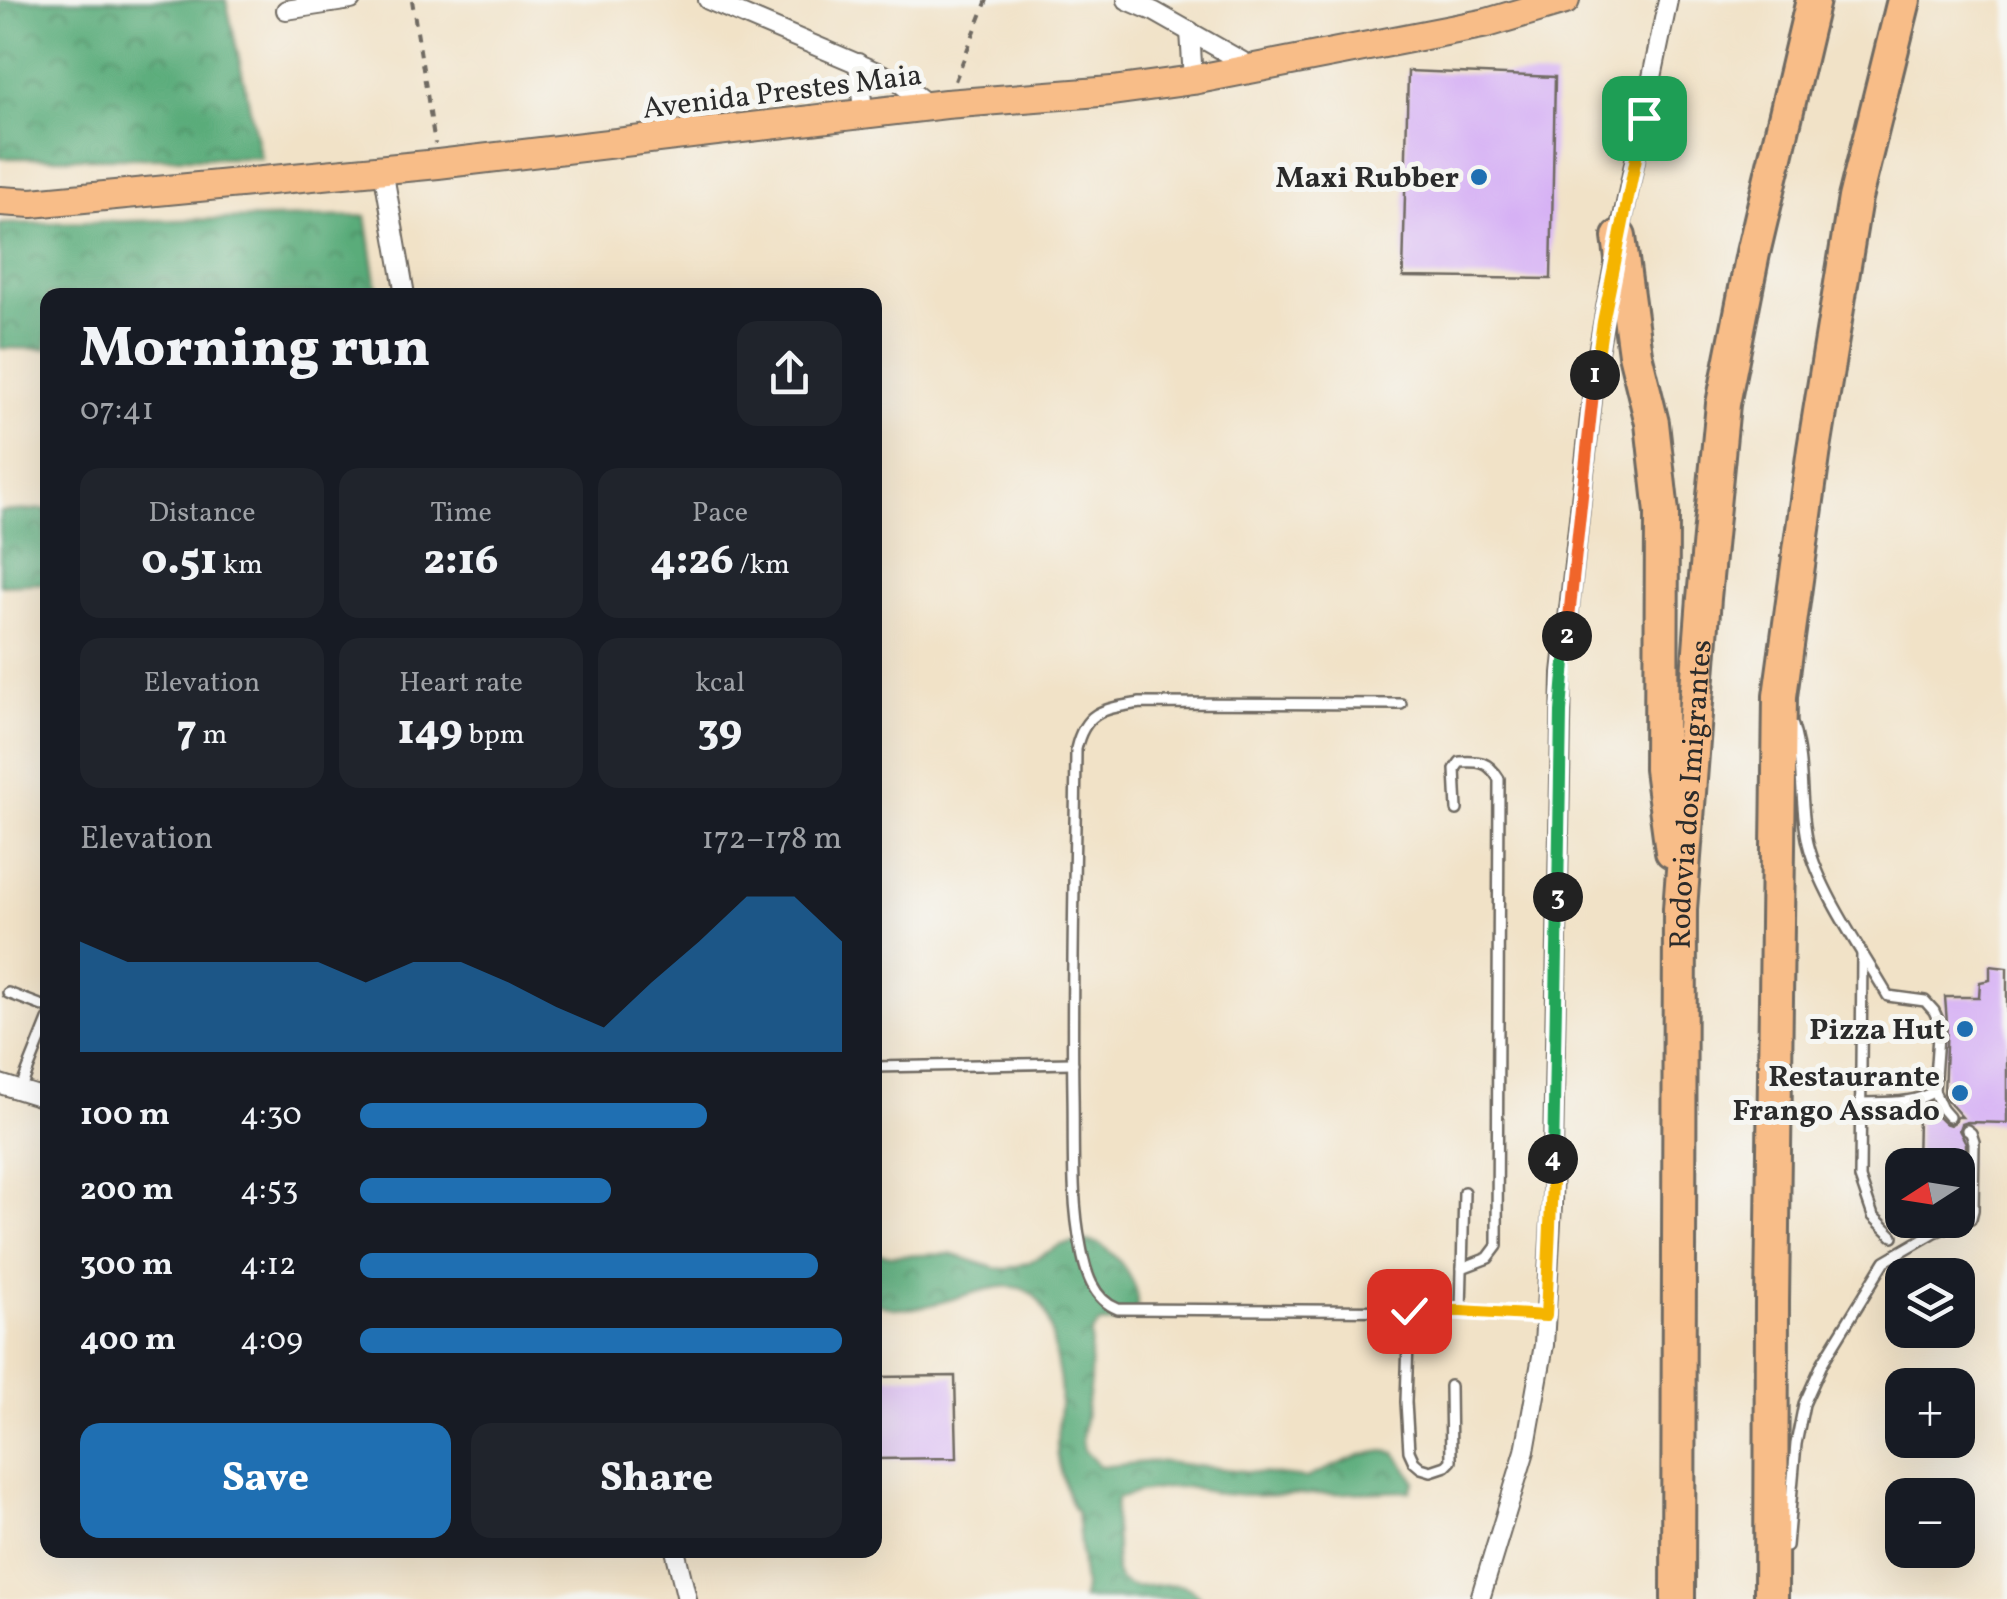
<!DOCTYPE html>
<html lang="en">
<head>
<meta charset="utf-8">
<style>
	body { margin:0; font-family:Vollkorn,serif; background:#20242c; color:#f1f3f6; height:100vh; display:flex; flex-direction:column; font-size:38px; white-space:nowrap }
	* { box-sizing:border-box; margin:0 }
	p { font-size:32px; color:#9ea1a6 }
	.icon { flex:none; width:55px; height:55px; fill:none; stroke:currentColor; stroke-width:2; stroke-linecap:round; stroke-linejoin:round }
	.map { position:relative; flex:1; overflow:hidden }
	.drawer { position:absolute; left:40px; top:288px; width:842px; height:1270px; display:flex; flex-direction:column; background:#171b24; border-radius:20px; box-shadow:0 10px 40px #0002 }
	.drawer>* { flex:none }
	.needle { width:65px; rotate:258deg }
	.tools { position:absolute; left:1885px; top:1148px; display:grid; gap:20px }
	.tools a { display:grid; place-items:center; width:90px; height:90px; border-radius:20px; background:#171b24; box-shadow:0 10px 40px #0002; font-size:50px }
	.pin { position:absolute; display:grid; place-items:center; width:85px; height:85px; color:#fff; margin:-42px; border-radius:20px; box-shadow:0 5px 15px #0006 }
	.km { position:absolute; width:50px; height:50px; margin:-25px; border-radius:50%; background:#222; color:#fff; font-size:28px; line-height:50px; text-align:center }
	.round { display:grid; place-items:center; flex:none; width:105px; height:105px; border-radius:20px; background:#20242c }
	.summary { display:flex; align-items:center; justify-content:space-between; height:170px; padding:0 40px }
	h1 { font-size:55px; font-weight:800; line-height:75px }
	.stats { display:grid; grid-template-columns:repeat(3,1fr); gap:15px; height:170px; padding:10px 40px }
	.stats div { display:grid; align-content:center; border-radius:20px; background:#20242c; text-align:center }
	.stats b { font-size:42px; font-weight:800 }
	.stats small { font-size:28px; font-weight:400 }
	.stats p { font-size:28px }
	.chart { height:280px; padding:20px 40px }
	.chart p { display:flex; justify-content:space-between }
	.chart svg { width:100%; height:180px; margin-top:10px; fill:#1f6fb2; opacity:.7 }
	.primary-button { display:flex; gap:20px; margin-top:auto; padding:20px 40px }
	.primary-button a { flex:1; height:115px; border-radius:20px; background:#1f6fb2; color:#fff; font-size:40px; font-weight:800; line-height:115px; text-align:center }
	.primary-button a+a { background:#20242c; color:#f1f3f6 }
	ul { padding:0 40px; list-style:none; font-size:32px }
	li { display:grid; grid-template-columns:160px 120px 1fr; align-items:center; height:75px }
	li i { height:25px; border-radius:12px; background:#1f6fb2 }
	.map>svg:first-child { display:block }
	.forest { fill:url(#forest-crowns); stroke:#426c52; stroke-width:2.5 }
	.building { fill:#d6b0f4 }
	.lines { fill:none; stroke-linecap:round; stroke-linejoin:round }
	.service-casing { stroke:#706b62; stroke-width:14 }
	.minor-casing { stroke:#706b62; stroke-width:22 }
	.primary-casing { stroke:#706b62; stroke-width:32 }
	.motorway-casing { stroke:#706b62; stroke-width:38 }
	.path { stroke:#706b62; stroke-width:4; stroke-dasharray:8 8; stroke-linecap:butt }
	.service { stroke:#fff; stroke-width:9 }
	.minor { stroke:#fff; stroke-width:18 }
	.primary { stroke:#f8bd88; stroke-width:28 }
	.motorway { stroke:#f8bd88; stroke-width:32 }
	.split-1-casing { stroke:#fff; stroke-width:20 }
	.split-2-casing { stroke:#fff; stroke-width:20 }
	.split-3-casing { stroke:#fff; stroke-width:20 }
	.split-4-casing { stroke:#fff; stroke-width:20 }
	.split-5-casing { stroke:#fff; stroke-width:20 }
	.split-1 { stroke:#f5b400; stroke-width:12 }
	.split-2 { stroke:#f0652b; stroke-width:12 }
	.split-3 { stroke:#22a559; stroke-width:12 }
	.split-4 { stroke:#22a559; stroke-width:12 }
	.split-5 { stroke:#f5b400; stroke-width:12 }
	.poi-dot { fill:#1f6fb2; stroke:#f6f6f2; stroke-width:4 }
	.labels { text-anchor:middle; stroke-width:10; stroke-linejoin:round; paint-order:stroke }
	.street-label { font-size:30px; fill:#2b2b2b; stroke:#f6f6f2 }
	.poi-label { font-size:30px; font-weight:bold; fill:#2b2b2b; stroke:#f6f6f2; text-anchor:end }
</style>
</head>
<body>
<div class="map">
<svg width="2007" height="1599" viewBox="0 0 2007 1599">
	<defs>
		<pattern id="forest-crowns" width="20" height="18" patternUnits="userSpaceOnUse" patternTransform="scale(2.5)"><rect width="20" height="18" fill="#5aac7a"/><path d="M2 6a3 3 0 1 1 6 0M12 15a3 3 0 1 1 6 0" fill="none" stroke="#4b8c64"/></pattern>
	</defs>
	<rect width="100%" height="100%" fill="#f6f6f2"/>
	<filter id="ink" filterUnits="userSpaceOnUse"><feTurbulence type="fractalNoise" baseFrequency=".01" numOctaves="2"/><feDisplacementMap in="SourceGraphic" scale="20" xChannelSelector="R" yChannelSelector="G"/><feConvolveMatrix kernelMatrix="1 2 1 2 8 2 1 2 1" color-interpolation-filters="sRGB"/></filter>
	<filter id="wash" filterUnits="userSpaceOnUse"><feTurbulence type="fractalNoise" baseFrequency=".0048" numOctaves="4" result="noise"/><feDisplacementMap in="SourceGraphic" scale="40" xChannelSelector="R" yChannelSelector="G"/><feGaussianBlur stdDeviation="2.25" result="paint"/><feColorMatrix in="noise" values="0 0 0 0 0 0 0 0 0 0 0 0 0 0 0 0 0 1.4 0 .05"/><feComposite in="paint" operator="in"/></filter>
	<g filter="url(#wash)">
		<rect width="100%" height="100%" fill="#f1e2c7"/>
		<g class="forest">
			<polygon points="0,0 226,0 261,158 0,158"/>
			<polygon points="366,216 378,295 48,295 47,349 0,348 0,224"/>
			<polygon points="47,509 47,583 0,585 0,512"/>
			<path d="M1085,1241C1093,1242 1100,1243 1107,1249C1122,1262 1152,1299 1130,1317C1122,1324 1108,1323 1099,1324L1091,1333L1090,1382L1082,1439L1084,1450L1100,1467L1155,1461L1306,1478L1360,1455L1384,1451L1396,1453L1415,1481L1410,1491L1255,1496L1221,1494L1186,1487H1174L1139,1492L1117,1499C1112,1515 1116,1530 1116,1547C1116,1557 1113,1570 1119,1579C1136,1599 1181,1568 1201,1599H1082L1084,1588L1077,1513C1070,1504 1068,1496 1065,1485C1061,1473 1057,1460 1057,1447C1057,1422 1064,1396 1058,1371C1054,1350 1052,1322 1041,1304C1009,1254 926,1331 875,1302V1253L892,1256L951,1254L995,1268L1007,1269L1029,1262L1061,1245Z"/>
		</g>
		<g id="blocks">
			<g class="building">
				<polygon points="1408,71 1555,77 1551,279 1403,277"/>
				<polygon points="1990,966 2007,968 2007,1123 1967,1122 1961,1124 1959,1130 1966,1143 1966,1165 1917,1165 1918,1117 1938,1117 1944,1123 1950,1125 1955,1122 1957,1117 1962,1117 1947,1100 1944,1093 1947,1023 1945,997 1979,997 1980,982 1990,980"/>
				<polygon points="955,1376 957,1458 875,1459 875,1377"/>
			</g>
		</g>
	</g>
	<g filter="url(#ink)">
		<use href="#blocks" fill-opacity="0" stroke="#706b62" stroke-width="2.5"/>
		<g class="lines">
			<g class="service-casing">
				<g id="service">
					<path d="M1401,704L1140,703C1104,709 1085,710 1076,749C1075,864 1071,979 1073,1094C1074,1145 1071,1197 1081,1247C1085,1271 1093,1300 1118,1309L1461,1311L1546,1316"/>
					<path d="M1793,726C1805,766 1799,804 1808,843C1820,892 1862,951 1888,996L1925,1001L1934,1011L1939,1022L1934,1091C1914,1105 1884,1102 1860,1103"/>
					<path d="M1457,810L1455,769L1460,762C1480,761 1488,761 1499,779L1497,1246L1488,1258L1462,1268"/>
					<polyline points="1862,954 1860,1178 1873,1216 1893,1236"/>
					<polyline points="8,993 48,1008"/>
					<polyline points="875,1067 1073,1063"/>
					<polyline points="20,1090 48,1020"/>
					<polyline points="1934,1091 1942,1109 1949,1117"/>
					<polyline points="1409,1311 1406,1402 1409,1451 1414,1462 1421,1468 1431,1471 1446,1466 1451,1461 1450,1386"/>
					<polyline points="1461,1311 1464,1192"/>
					<polyline points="1787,1546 1796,1444 1804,1404 1823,1362 1885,1261 1935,1232 1971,1218 1973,1210 1974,1142 1971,1133 1967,1130"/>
				</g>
			</g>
			<g class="minor-casing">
				<g id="minor">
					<polyline points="708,0 896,80 930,106"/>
					<polyline points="1127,0 1155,12 1254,68"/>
					<polyline points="286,10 351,0"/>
					<polyline points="1190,31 1193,80"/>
					<polyline points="858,63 862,101 860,114"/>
					<polyline points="383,169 405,295"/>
					<polyline points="0,1084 48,1099"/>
					<polyline points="675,1550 687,1599"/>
					<polyline points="1480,1599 1525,1451 1544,1345 1552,1205 1562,673 1596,363 1619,237 1668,0"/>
				</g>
			</g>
			<g class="primary-casing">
				<polyline id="primary" points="0,201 32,203 438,164 946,104 1112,91 1193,80 1487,23 1565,0"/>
			</g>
			<g class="motorway-casing">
				<g id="motorway">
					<polyline points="1619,237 1635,354 1652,423 1662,513 1661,769 1672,851"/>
					<path id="s1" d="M1678,1599L1680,909L1704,598L1723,404L1753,253L1813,0"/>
					<polyline points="1771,1599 1772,1303 1780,696 1814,449 1855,198 1904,0"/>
				</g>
			</g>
			<g class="path">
				<polyline points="412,0 435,144"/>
				<polyline points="955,81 987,0"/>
			</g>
			<use href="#service" class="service"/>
			<use href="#minor" class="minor"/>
			<use href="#primary" class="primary"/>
			<use href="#motorway" class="motorway"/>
		</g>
	</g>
	<g class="lines" filter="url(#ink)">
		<g class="split-1-casing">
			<polyline id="split-1" points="1595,375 1603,322 1644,118"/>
		</g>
		<g class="split-2-casing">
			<polyline id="split-2" points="1567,636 1595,375"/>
		</g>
		<g class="split-3-casing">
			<polyline id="split-3" points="1558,897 1561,712 1567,636"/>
		</g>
		<g class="split-4-casing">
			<polyline id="split-4" points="1553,1159 1558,897"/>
		</g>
		<g class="split-5-casing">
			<polyline id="split-5" points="1409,1311 1461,1311 1546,1316 1553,1159"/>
		</g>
		<use href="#split-1" class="split-1"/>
		<use href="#split-2" class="split-2"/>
		<use href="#split-3" class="split-3"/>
		<use href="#split-4" class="split-4"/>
		<use href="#split-5" class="split-5"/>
	</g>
	<g class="poi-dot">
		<circle cx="1479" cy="177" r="10"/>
		<circle cx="1965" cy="1029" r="10"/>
		<circle cx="1960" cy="1093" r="10"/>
	</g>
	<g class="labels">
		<g class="street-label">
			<text transform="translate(782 91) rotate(-7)" y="10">Avenida Prestes Maia</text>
			<text dy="10" stroke="none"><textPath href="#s1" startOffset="805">Rodovia dos Imigrantes</textPath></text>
		</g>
		<g class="poi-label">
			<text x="1459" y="187">Maxi Rubber</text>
			<text x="1945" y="1039">Pizza Hut</text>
			<text x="1940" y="1086">Restaurante<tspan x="1940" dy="34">Frango Assado</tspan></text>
		</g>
	</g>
</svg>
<div class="tools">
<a><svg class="needle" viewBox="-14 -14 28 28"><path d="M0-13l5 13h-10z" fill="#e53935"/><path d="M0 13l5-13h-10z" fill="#9ea1a6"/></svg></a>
<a><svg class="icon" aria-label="layers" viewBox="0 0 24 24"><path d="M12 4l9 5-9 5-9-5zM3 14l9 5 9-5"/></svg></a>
<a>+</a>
<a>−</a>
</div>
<div class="pin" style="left:1644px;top:118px;background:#1e9e55"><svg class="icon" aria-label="arrive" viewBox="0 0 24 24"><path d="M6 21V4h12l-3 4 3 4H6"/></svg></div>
<div class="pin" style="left:1409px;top:1311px;background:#d93025"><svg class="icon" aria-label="check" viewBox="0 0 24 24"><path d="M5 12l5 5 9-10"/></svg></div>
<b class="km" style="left:1595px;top:375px">1</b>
<b class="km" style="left:1567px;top:636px">2</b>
<b class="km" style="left:1558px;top:897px">3</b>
<b class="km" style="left:1553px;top:1159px">4</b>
<section class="drawer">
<div class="summary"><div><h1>Morning run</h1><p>07:41</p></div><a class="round"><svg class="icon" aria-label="share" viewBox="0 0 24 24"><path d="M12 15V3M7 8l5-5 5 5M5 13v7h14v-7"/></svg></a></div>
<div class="stats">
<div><p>Distance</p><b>0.51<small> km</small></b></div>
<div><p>Time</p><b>2:16</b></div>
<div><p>Pace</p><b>4:26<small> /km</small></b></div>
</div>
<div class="stats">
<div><p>Elevation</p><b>7<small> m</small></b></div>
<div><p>Heart rate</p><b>149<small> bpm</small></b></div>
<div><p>kcal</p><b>39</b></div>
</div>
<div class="chart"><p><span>Elevation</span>172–178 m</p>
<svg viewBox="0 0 160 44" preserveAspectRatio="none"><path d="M0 44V17L10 22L20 22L30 22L40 22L50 22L60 27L70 22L80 22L90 27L100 33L110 38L120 27L130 17L140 6L150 6L160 17V44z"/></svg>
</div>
<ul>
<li><b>100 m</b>4:30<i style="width:72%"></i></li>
<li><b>200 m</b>4:53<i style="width:52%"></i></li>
<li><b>300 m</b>4:12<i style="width:95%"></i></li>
<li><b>400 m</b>4:09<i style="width:100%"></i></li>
</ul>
<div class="primary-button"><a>Save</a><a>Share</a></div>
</section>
</div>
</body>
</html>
